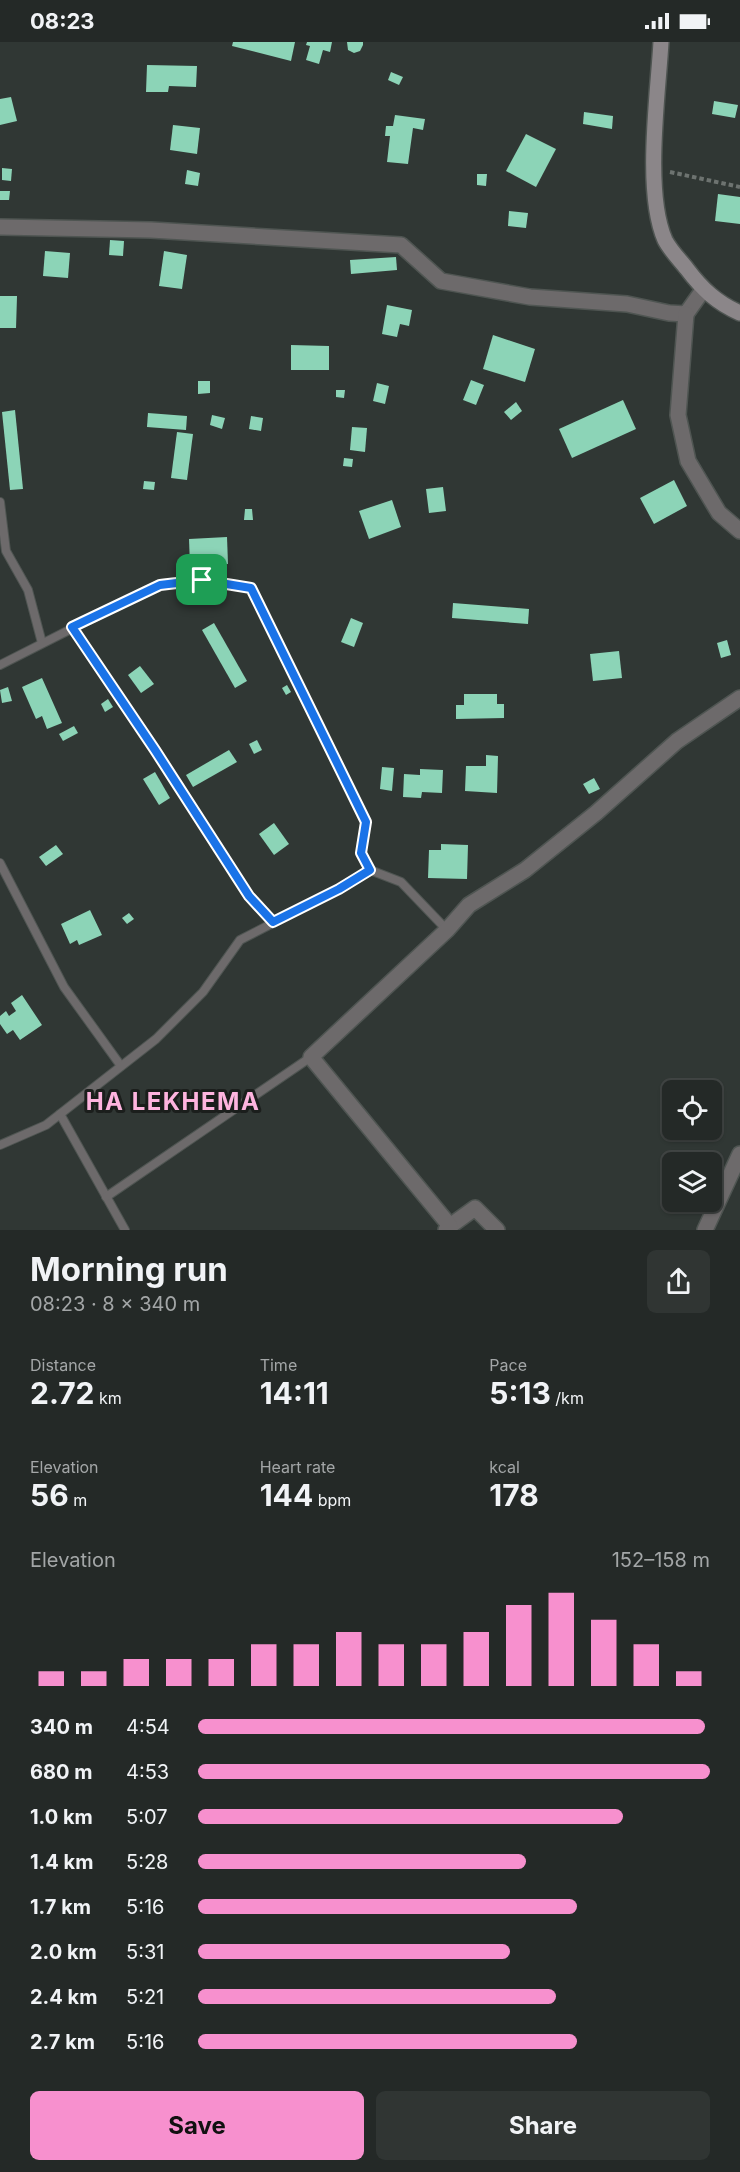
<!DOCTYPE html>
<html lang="en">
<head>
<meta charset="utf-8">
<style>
	body { margin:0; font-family:Inter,sans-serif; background:#303533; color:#f1f3f6; height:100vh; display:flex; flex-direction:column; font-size:22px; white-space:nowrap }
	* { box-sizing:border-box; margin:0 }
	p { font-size:20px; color:#a3a6a7 }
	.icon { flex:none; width:33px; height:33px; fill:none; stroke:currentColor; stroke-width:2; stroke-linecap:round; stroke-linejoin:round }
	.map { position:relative; height:1188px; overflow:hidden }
	.details { display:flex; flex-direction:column; background:#242927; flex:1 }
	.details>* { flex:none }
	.tools { position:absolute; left:662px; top:1038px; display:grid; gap:12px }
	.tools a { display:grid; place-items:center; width:60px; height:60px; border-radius:9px; background:#242927; box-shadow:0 2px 4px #0004,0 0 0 2px #414544; font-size:30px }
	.pin { position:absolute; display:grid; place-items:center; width:51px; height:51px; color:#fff; margin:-26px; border-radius:12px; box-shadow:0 3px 9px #0006 }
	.round { display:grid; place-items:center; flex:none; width:63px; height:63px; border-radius:9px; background:#303533 }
	.overview { display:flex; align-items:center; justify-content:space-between; height:102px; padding:0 30px }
	h1 { font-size:33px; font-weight:700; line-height:45px }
	.metrics { display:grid; grid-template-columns:repeat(3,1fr); gap:9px; height:102px; padding:6px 30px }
	.metrics div { display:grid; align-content:center }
	.metrics b { font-size:30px; font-weight:700 }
	.metrics small { font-size:16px; font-weight:400 }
	.metrics p { font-size:16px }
	.chart { height:168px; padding:12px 30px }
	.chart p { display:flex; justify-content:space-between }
	.chart svg { width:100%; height:108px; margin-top:6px; stroke:#f790ce; stroke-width:6 }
	.cta { display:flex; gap:12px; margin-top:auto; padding:12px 30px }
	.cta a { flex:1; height:69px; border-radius:9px; background:#f790ce; color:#111; font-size:24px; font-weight:700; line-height:69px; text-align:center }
	.cta a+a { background:#303533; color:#f1f3f6 }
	ul { padding:0 30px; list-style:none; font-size:20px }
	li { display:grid; grid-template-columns:96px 72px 1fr; align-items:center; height:45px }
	li i { height:15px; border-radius:8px; background:#f790ce }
	.status { display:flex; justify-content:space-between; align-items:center; height:42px; padding:0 30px; background:#242927; direction:ltr }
	.status svg { height:16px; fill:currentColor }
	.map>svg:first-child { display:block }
	.building { fill:#8cd4b7 }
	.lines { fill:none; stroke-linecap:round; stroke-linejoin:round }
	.service-casing { stroke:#4f5552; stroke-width:10 }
	.minor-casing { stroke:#4f5552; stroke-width:18 }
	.secondary-casing { stroke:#4f5552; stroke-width:18 }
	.path { stroke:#6d7370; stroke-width:4; stroke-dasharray:4.5 3; stroke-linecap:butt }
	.service { stroke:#6d6a6b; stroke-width:8 }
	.minor { stroke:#6d6a6b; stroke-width:15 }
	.secondary { stroke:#8b8689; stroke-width:15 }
	.route-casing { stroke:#fff; stroke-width:12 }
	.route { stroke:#1a73e8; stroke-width:8 }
	.labels { text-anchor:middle; stroke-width:6; stroke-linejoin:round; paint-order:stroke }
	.district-label { font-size:24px; font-weight:bold; letter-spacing:1.5px; fill:#feb4df; stroke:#1b1e1c }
</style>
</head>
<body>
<div class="status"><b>08:23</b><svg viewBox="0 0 49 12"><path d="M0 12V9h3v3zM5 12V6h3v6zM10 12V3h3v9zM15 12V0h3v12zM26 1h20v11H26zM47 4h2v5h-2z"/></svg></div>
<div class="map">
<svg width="740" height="1188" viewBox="0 0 740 1188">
	<rect width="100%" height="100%" fill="#303734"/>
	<g class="building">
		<polygon points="233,0 295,0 291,19 232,4"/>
		<polygon points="307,0 332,0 330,10 323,8 319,22 306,18 310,4 306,3"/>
		<polygon points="347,0 363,0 363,3 360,9 354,11 348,8"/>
		<polygon points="147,23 197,24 196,45 169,44 168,50 146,50"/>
		<polygon points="391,30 403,35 399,43 388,38"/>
		<polygon points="11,55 17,79 0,83 0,57"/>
		<polygon points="714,59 738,63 735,76 712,72"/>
		<polygon points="584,70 613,74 612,87 583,82"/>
		<polygon points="395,73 425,77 423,88 413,86 408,122 387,120 390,94 385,94 386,84 393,84"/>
		<polygon points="173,83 200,86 197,112 170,108"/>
		<polygon points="526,92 556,107 536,145 506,129"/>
		<polygon points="2,126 12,127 11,139 2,138"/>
		<polygon points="187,128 200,131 198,144 185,142"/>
		<polygon points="477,132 487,132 486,144 477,143"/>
		<polygon points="0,149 10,149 9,158 0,158"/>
		<polygon points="718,152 740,155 740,182 715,179"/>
		<polygon points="509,169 528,171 526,186 508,184"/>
		<polygon points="110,198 124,199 123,214 109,213"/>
		<polygon points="45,209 70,211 68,236 43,234"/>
		<polygon points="164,209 187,213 182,247 159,244"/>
		<polygon points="396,215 397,228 351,232 350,218"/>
		<polygon points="0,254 17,254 16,286 0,286"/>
		<polygon points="387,263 412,268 409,284 400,282 397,295 382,292"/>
		<polygon points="493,293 535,307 525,340 483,327"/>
		<polygon points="291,303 329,304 329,328 291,328"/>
		<polygon points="471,338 484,343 476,363 463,358"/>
		<polygon points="198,339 210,339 210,351 198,352"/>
		<polygon points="377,341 389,344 385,362 373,359"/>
		<polygon points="336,348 345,348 344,356 336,355"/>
		<polygon points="623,358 636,387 572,416 559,387"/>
		<polygon points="516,360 522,369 511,378 504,370"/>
		<polygon points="15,368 23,447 10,448 2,370"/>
		<polygon points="148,371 187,374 186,388 147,385"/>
		<polygon points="212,373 225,376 222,387 210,383"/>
		<polygon points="251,374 263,376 261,389 249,387"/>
		<polygon points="352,385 367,386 365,410 350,408"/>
		<polygon points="177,390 193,392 187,438 171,436"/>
		<polygon points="344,416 353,417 352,425 343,424"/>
		<polygon points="674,438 687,464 654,482 640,456"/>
		<polygon points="144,439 155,440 154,448 143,447"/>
		<polygon points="443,445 446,469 429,471 426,447"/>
		<polygon points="392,458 401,485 369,497 359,469"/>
		<polygon points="245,467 252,467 253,478 244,478"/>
		<polygon points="227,495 228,522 190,524 189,497"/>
		<polygon points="453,561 529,567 528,582 452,576"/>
		<polygon points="351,576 363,581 354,605 341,600"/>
		<polygon points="214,581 247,639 235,646 202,588"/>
		<polygon points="727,598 731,613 721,616 717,601"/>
		<polygon points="619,609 622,636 593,639 590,612"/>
		<polygon points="140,624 154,642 141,651 128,633"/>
		<polygon points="42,636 62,681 47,687 42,674 36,677 22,645"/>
		<polygon points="287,643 291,650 286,653 282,646"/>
		<polygon points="8,645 12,659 2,661 0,648"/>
		<polygon points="464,652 497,652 497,662 504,662 504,676 456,677 456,663 464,663"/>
		<polygon points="108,657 113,665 105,670 101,662"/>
		<polygon points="74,684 78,691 63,699 59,692"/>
		<polygon points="257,698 262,708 254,712 249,702"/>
		<polygon points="229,708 237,720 193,745 186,733"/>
		<polygon points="486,713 498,714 497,751 465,749 466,724 486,724"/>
		<polygon points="382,725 394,726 392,749 380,747"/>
		<polygon points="420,727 443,728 442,751 422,750 421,756 403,755 404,732 420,733"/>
		<polygon points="155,730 170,756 159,763 143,737"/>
		<polygon points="594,736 600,747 589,752 583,742"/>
		<polygon points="274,781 289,802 274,813 259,792"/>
		<polygon points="441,802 468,803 467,837 428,836 429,808 441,808"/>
		<polygon points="56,803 63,812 46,824 39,815"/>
		<polygon points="90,868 102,893 79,903 77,898 70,902 61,882"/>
		<polygon points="129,871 134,877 127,882 122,876"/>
		<polygon points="22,953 42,983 20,998 13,988 7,992 0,982 0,974 6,969 9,974 16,969 11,961"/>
	</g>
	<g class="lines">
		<g class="service-casing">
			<g id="service">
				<polyline points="0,460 6,509 28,548 42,601"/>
				<polyline points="0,623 160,542 202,538 251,546 366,781 361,811 370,828 401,840 447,888"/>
				<polyline points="0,821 64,945 121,1024"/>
				<polyline points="60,1072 125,1188"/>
				<polyline points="0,1103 46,1083 156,997 203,950 240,898 339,847 370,828"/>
				<polyline points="106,1155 311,1015"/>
			</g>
		</g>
		<g class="minor-casing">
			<g id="minor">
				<polyline points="0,185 151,188 401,203 441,239 530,255 627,262 669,271 686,272 703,248"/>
				<polyline points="686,272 678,373 688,419 719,471 740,489"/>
				<polyline points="450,1184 475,1166 497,1188"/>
				<polyline points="446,1188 450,1184 311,1015 447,888 469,863 525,828 596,771 677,699 740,656"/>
				<polyline points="705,1188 740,1112"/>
			</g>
		</g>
		<g class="secondary-casing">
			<path id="secondary" d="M661,0C658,53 644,150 665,198C670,208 680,218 687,227C702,247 717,261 740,271"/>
		</g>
		<g class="path">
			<polyline points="670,130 740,145"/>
			<polyline points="79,596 155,708 249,854 266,873"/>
		</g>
		<use href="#service" class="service"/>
		<use href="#minor" class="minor"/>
		<use href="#secondary" class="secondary"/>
	</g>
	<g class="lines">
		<g class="route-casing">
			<polygon id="route" points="202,538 251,546 366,780 361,811 370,828 339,847 273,880 249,854 155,708 72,585 160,543"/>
		</g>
		<use href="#route" class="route"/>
	</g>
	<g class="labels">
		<g class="district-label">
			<text x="173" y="1068">HA LEKHEMA</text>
		</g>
	</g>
</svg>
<div class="tools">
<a><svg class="icon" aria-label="locate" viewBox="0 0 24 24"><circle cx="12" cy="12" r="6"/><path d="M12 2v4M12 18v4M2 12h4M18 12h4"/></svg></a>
<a><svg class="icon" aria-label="layers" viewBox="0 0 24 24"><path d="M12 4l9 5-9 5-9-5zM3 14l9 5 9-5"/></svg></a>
</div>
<div class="pin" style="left:202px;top:538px;background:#1e9e55"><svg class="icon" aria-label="arrive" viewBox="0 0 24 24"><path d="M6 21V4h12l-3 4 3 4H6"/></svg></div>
</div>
<section class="details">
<div class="overview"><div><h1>Morning run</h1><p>08:23 · 8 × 340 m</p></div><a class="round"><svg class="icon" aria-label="share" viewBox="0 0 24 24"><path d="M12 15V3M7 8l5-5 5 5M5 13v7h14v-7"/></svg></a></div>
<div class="metrics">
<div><p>Distance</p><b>2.72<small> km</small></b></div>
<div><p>Time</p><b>14:11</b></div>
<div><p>Pace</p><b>5:13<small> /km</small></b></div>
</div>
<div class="metrics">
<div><p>Elevation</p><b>56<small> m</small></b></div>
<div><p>Heart rate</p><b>144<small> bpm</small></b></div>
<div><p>kcal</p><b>178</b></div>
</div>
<div class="chart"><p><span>Elevation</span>152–158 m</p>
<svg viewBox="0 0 160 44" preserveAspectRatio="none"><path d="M5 44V38M15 44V38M25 44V33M35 44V33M45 44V33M55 44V27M65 44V27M75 44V22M85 44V27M95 44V27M105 44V22M115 44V11M125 44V6M135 44V17M145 44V27M155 44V38"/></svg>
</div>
<ul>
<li><b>340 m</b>4:54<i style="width:99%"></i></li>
<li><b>680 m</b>4:53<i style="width:100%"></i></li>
<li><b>1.0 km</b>5:07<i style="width:83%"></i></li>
<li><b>1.4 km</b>5:28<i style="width:64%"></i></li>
<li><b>1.7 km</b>5:16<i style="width:74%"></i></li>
<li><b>2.0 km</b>5:31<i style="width:61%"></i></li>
<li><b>2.4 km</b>5:21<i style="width:70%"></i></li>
<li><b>2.7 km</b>5:16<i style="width:74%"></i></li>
</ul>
<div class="cta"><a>Save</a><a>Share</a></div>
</section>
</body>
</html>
